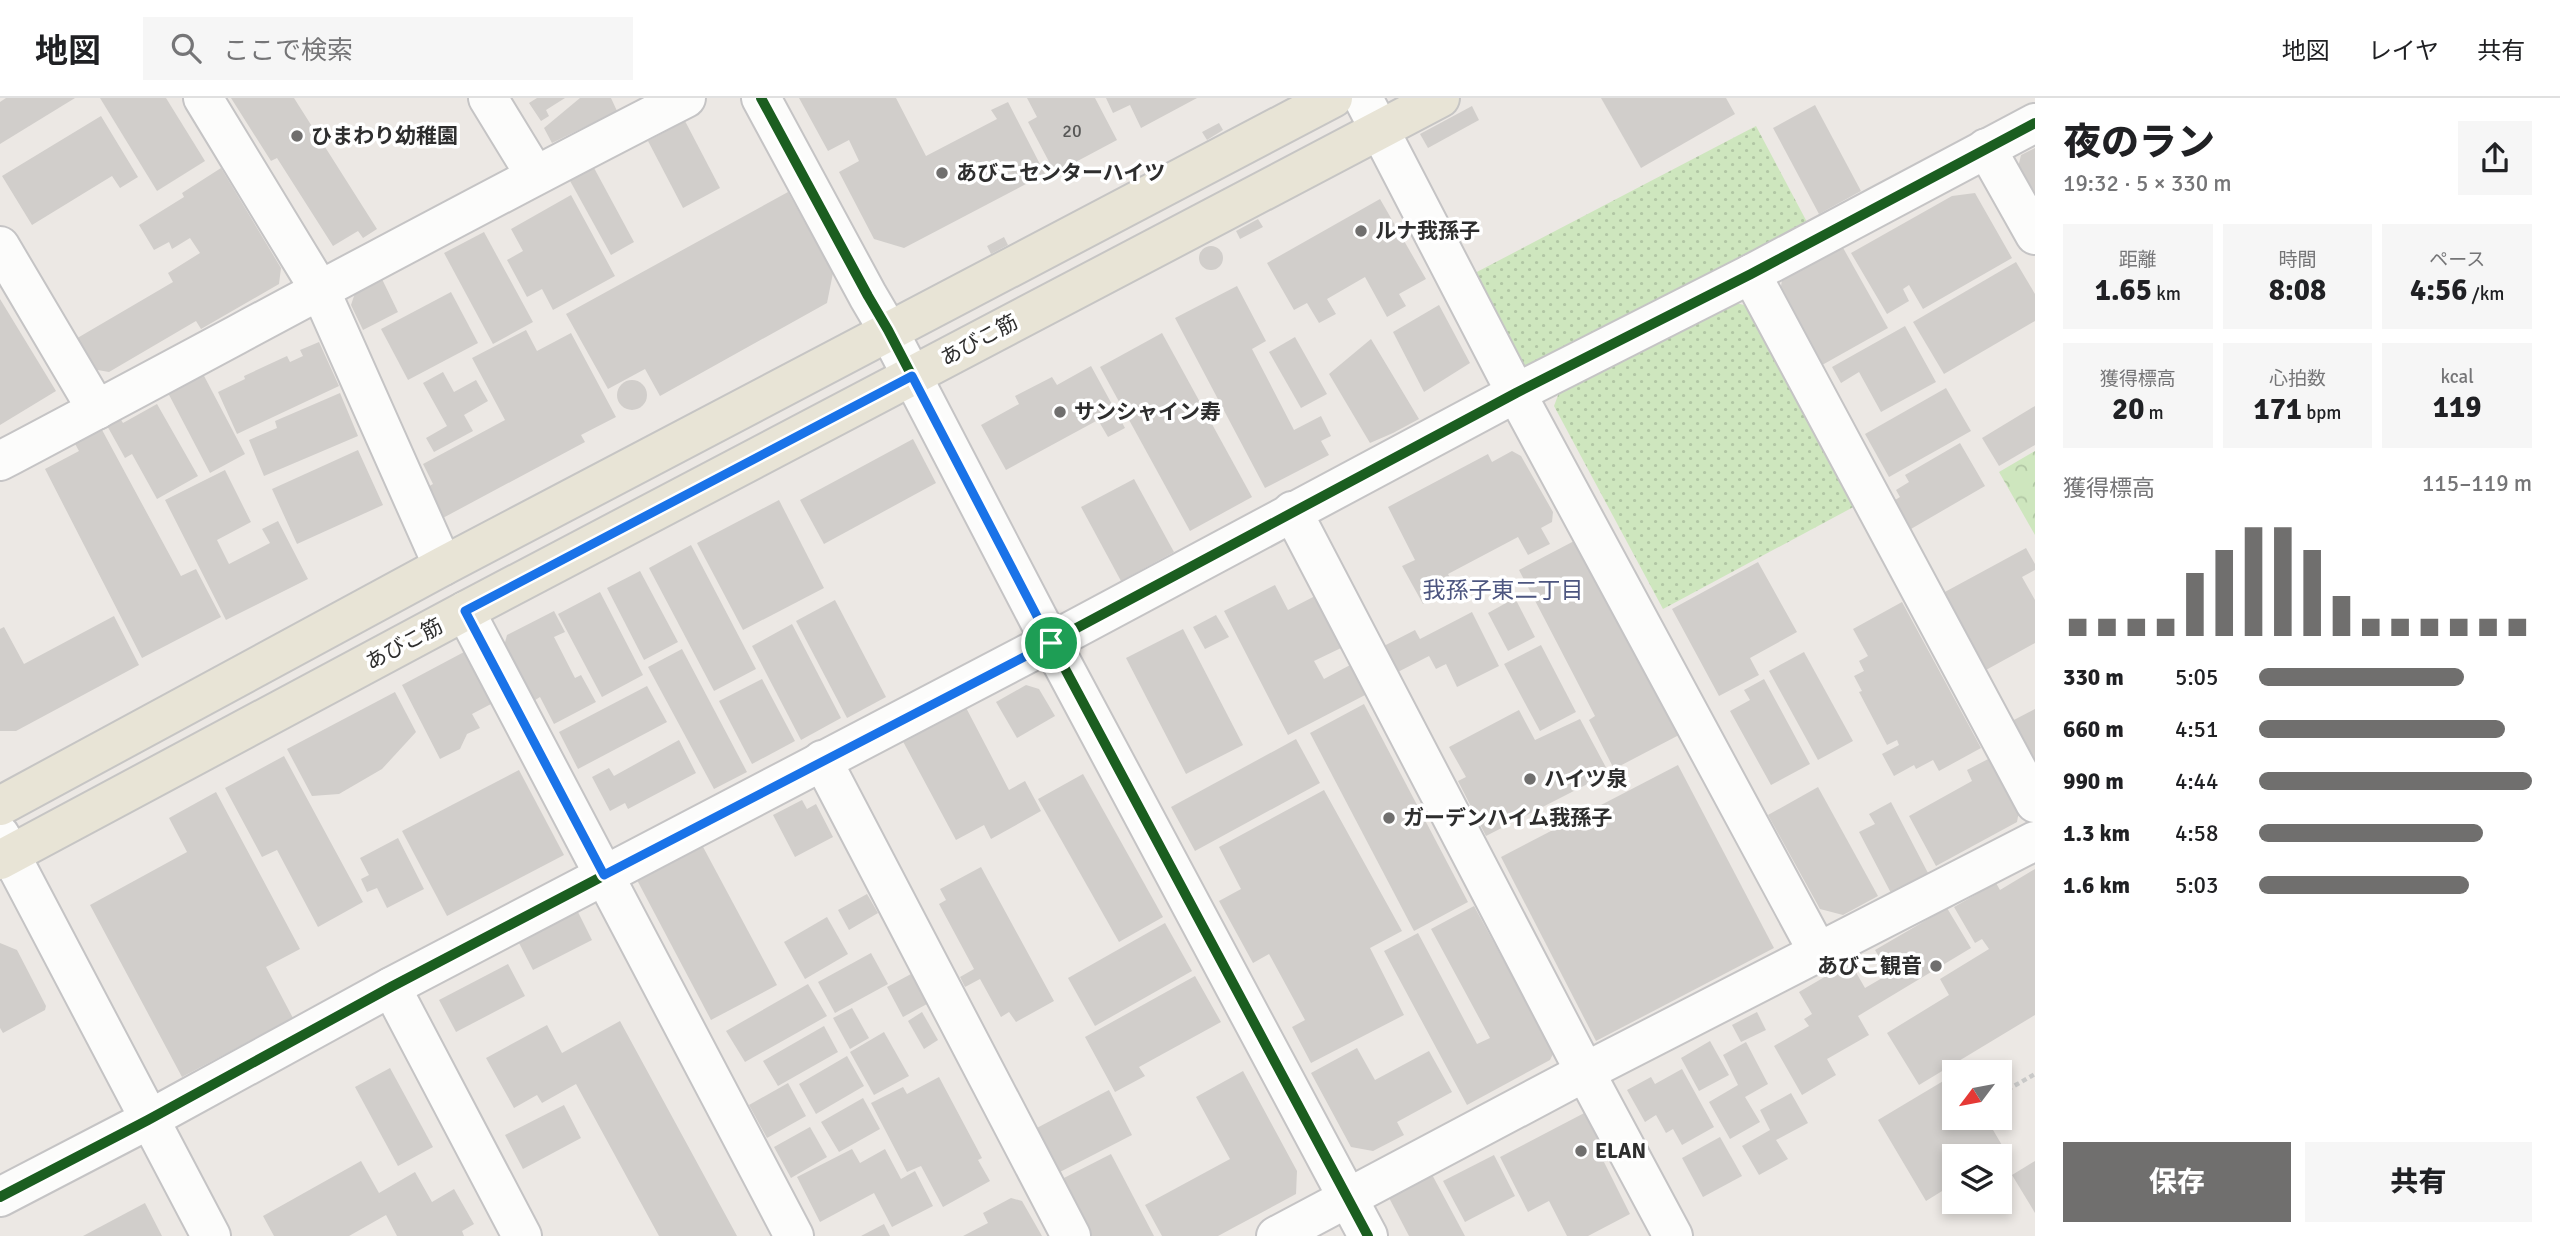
<!DOCTYPE html>
<html lang="ja">
<head>
<meta charset="utf-8">
<style>
	body { margin:0; font-family:Signika,"Noto Sans JP",sans-serif; background:#f6f6f6; color:#202124; height:100vh; display:flex; flex-direction:column; font-size:26px; white-space:nowrap }
	* { box-sizing:border-box; margin:0 }
	p { font-size:23px; color:#757577 }
	.icon { flex:none; width:38px; height:38px; fill:none; stroke:currentColor; stroke-width:2; stroke-linecap:round; stroke-linejoin:round }
	.map { position:relative; flex:1; overflow:hidden }
	.side { display:flex; flex-direction:column; background:#fff; width:525px }
	.side>* { flex:none }
	.needle { width:46px; rotate:238deg }
	.fabs { position:absolute; left:1942px; top:962px; display:grid; gap:14px }
	.fabs a { display:grid; place-items:center; width:70px; height:70px; border-radius:0px; background:#fff; box-shadow:0 4px 10px #0003; font-size:35px }
	.pin { position:absolute; display:grid; place-items:center; width:60px; height:60px; color:#fff; margin:-30px; border:4px solid #fff; border-radius:50%; box-shadow:0 2px 7px #0007 }
	.round { display:grid; place-items:center; flex:none; width:74px; height:74px; border-radius:0px; background:#f6f6f6 }
	.summary { display:flex; align-items:center; justify-content:space-between; height:119px; padding:0 28px }
	h1 { font-size:38px; font-weight:800; line-height:52px }
	.stats { display:grid; grid-template-columns:repeat(3,1fr); gap:10px; height:119px; padding:7px 28px }
	.stats div { display:grid; align-content:center; border-radius:0px; background:#f6f6f6; text-align:center }
	.stats b { font-size:30px; font-weight:800 }
	.stats small { font-size:19px; font-weight:400 }
	.stats p { font-size:19px }
	.chart { height:196px; padding:14px 28px }
	.chart p { display:flex; justify-content:space-between }
	.chart svg { width:100%; height:126px; margin-top:7px; stroke:#706f6e; stroke-width:6 }
	.button { display:flex; gap:14px; margin-top:auto; padding:14px 28px }
	.button a { flex:1; height:80px; border-radius:0px; background:#706f6e; color:#fff; font-size:28px; font-weight:800; line-height:80px; text-align:center }
	.button a+a { background:#f6f6f6; color:#202124 }
	ul { padding:0 28px; list-style:none; font-size:23px }
	li { display:grid; grid-template-columns:112px 84px 1fr; align-items:center; height:52px }
	li i { height:18px; border-radius:9px; background:#706f6e }
	header { display:flex; align-items:center; gap:42px; box-sizing:border-box; height:98px; padding:0 35px; background:#fff; border-bottom:2px solid #e0e0e0 }
	header strong { font-size:33px }
	nav { display:flex; gap:38px; margin-inline-start:auto; font-size:24px }
	.search { width:490px; height:63px; background:#f6f6f6; display:flex; align-items:center; gap:18px; box-sizing:border-box; padding:0 24px; border-radius:0px; color:#757577; font-size:26px }
	main { display:flex; flex:1; min-height:0 }
	.map>svg:first-child { display:block }
	.forest { fill:url(#forest-crowns) }
	.garden { fill:url(#garden-dots) }
	.building { fill:#d1cecb }
	.lines { fill:none; stroke-linecap:round; stroke-linejoin:round }
	.minor-casing { stroke:#c5c4c5; stroke-width:42 }
	.major-casing { stroke:#c6c5c4; stroke-width:42 }
	.path { stroke:#c9c9c8; stroke-width:4.5; stroke-dasharray:5 3.5; stroke-linecap:butt }
	.minor { stroke:#fcfcfb; stroke-width:38 }
	.major { stroke:#e8e4d6; stroke-width:38 }
	.cycleway-casing { stroke:#fff; stroke-width:15 }
	.cycleway { stroke:#1b5e20; stroke-width:10 }
	.route-casing { stroke:#fff; stroke-width:14 }
	.route { stroke:#1a73e8; stroke-width:9 }
	.poi-dot { fill:#706f6e; stroke:#fff; stroke-width:2.5 }
	.labels { text-anchor:middle; stroke-width:7; stroke-linejoin:round; paint-order:stroke }
	.number-label { font-size:18px; fill:#585857 }
	.poi-label { font-size:21px; font-weight:bold; fill:#2e2e2e; stroke:#fff; text-anchor:start }
	.street-label { font-size:21px; fill:#2e2e2e; stroke:#fff }
	.neighbourhood-label { font-size:23px; fill:#4d5680; stroke:#fff }
</style>
</head>
<body>
<header>
<strong>地図</strong>
<div class="search"><svg class="icon" aria-label="search" viewBox="0 0 24 24"><circle cx="10" cy="10" r="6"/><path d="M15 15l6 6"/></svg>ここで検索</div>
<nav><a>地図</a><a>レイヤ</a><a>共有</a></nav>
</header>
<main>
<div class="map">
<svg width="2035" height="1138" viewBox="0 0 2035 1138">
	<defs>
		<pattern id="forest-crowns" width="20" height="18" patternUnits="userSpaceOnUse" patternTransform="scale(1.75)"><rect width="20" height="18" fill="#cee6be"/><path d="M2 6a3 3 0 1 1 6 0M12 15a3 3 0 1 1 6 0" fill="none" stroke="#b1c6a4"/></pattern>
		<pattern id="garden-dots" width="8" height="8" patternUnits="userSpaceOnUse" patternTransform="scale(1.75)"><rect width="8" height="8" fill="#cee6be"/><path d="M2 2h.1M6 6h.1" fill="none" stroke="#b1c6a4" stroke-width="1.8" stroke-linecap="round"/></pattern>
	</defs>
	<rect width="100%" height="100%" fill="#ece8e4"/>
	<polygon class="forest" points="2035,353 2035,437 1999,374"/>
	<g class="garden">
		<polygon points="1756,28 1808,126 1524,274 1473,176"/>
		<polygon points="1732,204 1752,209 1859,406 1663,511 1554,308 1560,292"/>
	</g>
	<g class="building">
		<polygon points="6,0 75,0 0,46 0,4"/>
		<polygon points="100,0 166,0 205,63 157,93"/>
		<polygon points="231,0 294,0 377,131 363,140 358,133 333,148 277,60 271,63"/>
		<polygon points="537,0 565,0 546,12 549,18 541,23 529,5"/>
		<polygon points="580,0 611,0 617,13 552,45 544,30"/>
		<polygon points="799,0 896,0 926,58 997,21 991,12 1008,4 1045,76 904,150 874,141 839,74 859,63 849,42 828,53"/>
		<polygon points="1027,0 1095,0 1117,42 1055,75 1028,24 1037,19"/>
		<polygon points="1106,0 1197,0 1141,30 1130,7 1113,15"/>
		<polygon points="1601,0 1726,0 1735,16 1641,70"/>
		<polygon points="1815,7 1861,93 1819,116 1773,30"/>
		<polygon points="1472,8 1479,22 1428,50 1420,36"/>
		<polygon points="101,18 138,79 120,90 112,78 32,127 2,78"/>
		<polygon points="685,23 720,90 683,110 648,43"/>
		<polygon points="1219,25 1223,32 1207,42 1202,34"/>
		<polygon points="2035,50 2035,99 2016,78 2021,57"/>
		<polygon points="593,68 634,144 611,157 569,81"/>
		<polygon points="221,70 281,170 279,186 201,231 196,223 109,274 92,271 74,242 173,184 168,175 200,155 190,140 172,151 169,144 154,152 139,127 184,99 182,95"/>
		<polygon points="788,94 833,175 827,205 660,298 645,271 608,291 566,216"/>
		<polygon points="1975,95 2012,160 1923,211 1909,187 1903,191 1909,203 1887,216 1851,155 1952,98"/>
		<polygon points="571,97 615,178 553,212 542,191 527,199 507,162 523,153 511,131"/>
		<polygon points="1380,101 1426,181 1399,196 1406,208 1387,219 1365,179 1327,201 1336,216 1319,225 1307,205 1294,212 1267,165"/>
		<polygon points="1258,121 1263,129 1240,141 1236,133"/>
		<polygon points="484,134 533,224 493,246 444,155"/>
		<polygon points="1004,139 1008,147 991,156 987,148"/>
		<polygon points="1842,148 1888,230 1815,271 1778,206 1782,182"/>
		<circle cx="1211" cy="160" r="12"/>
		<polygon points="2016,164 2035,196 2035,223 1944,276 1913,224"/>
		<polygon points="381,179 398,214 363,232 351,207 356,192"/>
		<polygon points="1237,188 1266,243 1252,251 1294,332 1321,318 1331,338 1321,343 1329,357 1265,390 1175,220"/>
		<polygon points="451,194 478,245 408,282 381,231"/>
		<polygon points="0,201 56,293 0,327"/>
		<polygon points="1439,207 1470,265 1424,294 1393,234"/>
		<polygon points="1905,228 1936,284 1881,314 1859,274 1841,285 1832,269"/>
		<polygon points="526,232 537,253 571,235 616,319 581,337 585,344 441,421 424,391 433,386 423,366 505,322 472,260"/>
		<polygon points="1162,235 1252,399 1190,433 1100,269"/>
		<polygon points="1295,239 1327,296 1301,310 1269,254"/>
		<polygon points="1371,241 1419,321 1393,335 1370,345 1329,276"/>
		<polygon points="319,244 339,288 237,336 218,294 245,281 244,278 287,258 290,264 303,258 300,252"/>
		<polygon points="1091,268 1125,330 1108,339 1098,322 1006,372 981,327 1019,306 1015,298 1052,279 1057,287"/>
		<polygon points="202,274 245,356 210,375 167,293"/>
		<polygon points="443,274 454,294 476,282 488,303 464,317 473,333 434,354 426,340 447,328 423,285"/>
		<circle cx="632" cy="297" r="15"/>
		<polygon points="1946,290 1971,333 1889,379 1865,336"/>
		<polygon points="340,295 358,338 264,378 249,342 277,330 275,323"/>
		<polygon points="157,306 198,378 157,401 132,356 125,360 105,324 118,317 123,325"/>
		<polygon points="2035,308 2035,347 1999,368 1982,340"/>
		<polygon points="101,330 181,478 196,471 221,519 142,560 45,371 79,353 74,344"/>
		<polygon points="913,341 936,385 824,446 800,402"/>
		<polygon points="1960,345 1985,388 1904,435 1887,407 1900,399 1896,392 1909,384 1905,377"/>
		<polygon points="358,352 383,407 297,446 272,391"/>
		<polygon points="1512,353 1521,358 1553,414 1552,424 1541,430 1550,446 1528,457 1518,439 1448,476 1455,489 1423,506 1402,468 1415,462 1388,409 1488,356 1492,364"/>
		<polygon points="225,372 251,424 217,442 229,466 270,445 262,431 278,423 308,481 226,522 165,402"/>
		<polygon points="1134,381 1174,454 1121,483 1081,409"/>
		<polygon points="779,402 824,490 743,532 697,445"/>
		<polygon points="1576,442 1679,637 1614,671 1589,622 1595,618 1519,472"/>
		<polygon points="691,447 756,571 714,593 649,470"/>
		<polygon points="2026,450 2035,466 2035,472 2022,479 2035,502 2035,545 1986,572 1943,495"/>
		<polygon points="1758,464 1797,534 1750,560 1759,577 1719,598 1672,511"/>
		<polygon points="640,473 678,544 644,562 607,490"/>
		<polygon points="1275,487 1288,512 1315,498 1341,550 1314,563 1324,581 1352,566 1367,596 1288,637 1224,513"/>
		<polygon points="600,494 643,577 602,599 558,516"/>
		<polygon points="1515,500 1535,539 1508,553 1488,515"/>
		<polygon points="835,502 886,599 847,620 796,523"/>
		<polygon points="1902,504 1981,650 1939,673 1933,662 1916,671 1914,667 1894,678 1882,656 1899,647 1897,642 1887,647 1859,594 1862,593 1854,578 1864,573 1859,563 1868,558 1853,531"/>
		<polygon points="554,513 565,534 554,539 575,580 581,577 596,604 554,626 540,599 532,604 504,548 507,537"/>
		<polygon points="1472,514 1499,568 1457,589 1446,566 1436,571 1429,558 1394,576 1380,550 1415,532 1420,541"/>
		<polygon points="1216,517 1229,539 1205,551 1193,529"/>
		<polygon points="114,518 139,567 16,633 0,633 0,531 4,529 24,566"/>
		<polygon points="792,526 841,620 801,642 752,548"/>
		<polygon points="1183,531 1243,647 1186,676 1126,560"/>
		<polygon points="1541,547 1576,614 1540,633 1504,566"/>
		<polygon points="682,551 747,674 714,691 648,569"/>
		<polygon points="464,554 491,606 472,616 480,630 467,636 460,651 440,661 402,587"/>
		<polygon points="1804,554 1853,643 1818,662 1769,573"/>
		<polygon points="762,581 795,643 752,666 719,603"/>
		<polygon points="1764,581 1810,666 1771,687 1730,613 1750,602 1744,592"/>
		<polygon points="1026,587 1039,591 1055,618 1017,640 996,604"/>
		<polygon points="647,588 667,624 578,671 559,634"/>
		<polygon points="395,594 416,634 382,671 339,696 312,698 287,651"/>
		<polygon points="962,602 1009,692 1025,683 1041,713 991,741 984,727 956,742 899,636"/>
		<polygon points="1364,606 1468,804 1414,833 1310,635"/>
		<polygon points="2035,611 2035,669 2010,624"/>
		<polygon points="1519,612 1535,642 1580,621 1609,675 1486,738 1458,683 1466,679 1449,649"/>
		<polygon points="1296,641 1320,685 1195,753 1171,709"/>
		<polygon points="679,642 696,675 628,711 625,705 610,713 592,679 609,670 614,678"/>
		<polygon points="284,658 363,804 318,829 277,752 262,759 225,690"/>
		<polygon points="1994,658 2020,707 2017,724 1936,768 1909,718 1972,683 1967,672"/>
		<polygon points="1678,667 1774,850 1596,943 1501,759"/>
		<polygon points="519,672 564,757 447,818 402,733"/>
		<polygon points="1083,676 1163,819 1119,844 1038,701"/>
		<polygon points="1818,689 1878,798 1843,817 1820,811 1768,717"/>
		<polygon points="1324,692 1402,833 1370,850 1404,917 1311,965 1292,929 1305,922 1269,856 1253,865 1219,803 1241,791 1219,749"/>
		<polygon points="216,694 300,851 266,869 293,920 182,979 90,807 187,754 169,720"/>
		<polygon points="802,702 807,711 816,706 833,739 795,759 773,717"/>
		<polygon points="1891,704 1928,775 1891,795 1859,734 1875,726 1869,716"/>
		<polygon points="398,740 424,791 387,810 377,790 367,794 361,781 369,777 360,760"/>
		<polygon points="702,747 777,887 711,922 637,782"/>
		<polygon points="981,769 1054,903 1016,924 1009,914 1001,919 980,881 965,889 960,879 974,871 939,806 946,802 940,791"/>
		<polygon points="2035,771 2035,917 1919,987 1887,935 1949,897 1940,881 1989,851 1982,841 1975,845 1954,809 1996,785 2000,792"/>
		<polygon points="867,796 878,815 849,832 838,812"/>
		<polygon points="1474,808 1533,917 1539,913 1557,948 1550,962 1467,1007 1384,853 1418,835 1477,946 1490,940 1431,831"/>
		<polygon points="1947,810 1971,850 1858,918 1869,937 1827,961 1836,977 1802,997 1774,948 1809,928 1804,921 1812,916 1799,894 1850,864 1865,890 1889,876 1875,852"/>
		<polygon points="577,812 592,842 533,872 518,843"/>
		<polygon points="827,819 848,856 805,881 784,844"/>
		<polygon points="1165,825 1192,873 1095,928 1068,880"/>
		<polygon points="0,845 17,852 46,908 45,912 3,935 0,930"/>
		<polygon points="871,855 888,886 835,915 818,884"/>
		<polygon points="508,866 525,898 456,934 439,902"/>
		<polygon points="911,876 927,906 903,919 887,889"/>
		<polygon points="1195,878 1221,924 1139,969 1145,978 1115,994 1085,939"/>
		<polygon points="808,886 827,918 745,964 726,933"/>
		<polygon points="852,910 869,940 850,951 833,920"/>
		<polygon points="922,914 938,942 924,951 908,923"/>
		<polygon points="1757,914 1766,932 1741,944 1732,927"/>
		<polygon points="620,923 737,1138 659,1138 576,986 542,1005 537,997 514,1010 486,960 547,927 562,955"/>
		<polygon points="824,928 838,954 778,988 763,963"/>
		<polygon points="884,934 909,978 874,997 850,954"/>
		<polygon points="1710,943 1729,977 1699,993 1681,960"/>
		<polygon points="1746,944 1768,986 1745,999 1760,1024 1730,1041 1709,1004 1738,987 1723,957"/>
		<polygon points="1357,950 1375,982 1429,953 1452,994 1397,1024 1404,1037 1373,1053 1351,1049 1311,975"/>
		<polygon points="847,958 864,988 816,1016 799,986"/>
		<polygon points="390,970 433,1049 398,1068 355,989"/>
		<polygon points="1682,971 1714,1029 1682,1047 1673,1031 1666,1035 1656,1017 1645,1024 1627,992 1651,979 1655,986"/>
		<polygon points="1243,973 1297,1073 1296,1096 1218,1138 1162,1138 1145,1107 1230,1061 1196,999"/>
		<polygon points="1955,976 1955,1020 1986,1020 2006,1054 1999,1059 1955,1059 1955,1085 1926,1103 1878,1022"/>
		<polygon points="939,979 982,1060 978,1062 990,1083 943,1109 921,1068 907,1074 871,1005 903,989 907,996"/>
		<polygon points="788,985 806,1018 767,1040 749,1007"/>
		<polygon points="1109,992 1132,1037 1056,1076 1033,1032"/>
		<polygon points="1791,995 1808,1025 1776,1042 1788,1061 1759,1077 1742,1048 1770,1032 1760,1012"/>
		<polygon points="863,1000 880,1031 839,1054 821,1024"/>
		<polygon points="564,1007 581,1040 523,1071 505,1037"/>
		<polygon points="1590,1012 1615,1059 1604,1064 1630,1116 1588,1138 1567,1138 1549,1103 1528,1114 1500,1059"/>
		<polygon points="810,1029 827,1059 791,1080 774,1049"/>
		<polygon points="1720,1039 1742,1078 1703,1099 1682,1060"/>
		<polygon points="852,1051 860,1065 885,1051 901,1081 915,1073 933,1108 892,1129 874,1095 820,1124 797,1079"/>
		<polygon points="1111,1056 1154,1138 1089,1138 1060,1082"/>
		<polygon points="1494,1057 1515,1098 1465,1124 1443,1083"/>
		<polygon points="361,1063 379,1095 415,1074 432,1104 454,1091 474,1126 462,1133 464,1138 397,1138 386,1117 349,1138 274,1138 263,1118"/>
		<polygon points="2035,1063 2035,1115 2012,1077"/>
		<polygon points="1429,1071 1465,1138 1409,1138 1386,1094"/>
		<polygon points="1011,1100 1022,1103 1042,1138 963,1138 988,1125 983,1115"/>
		<polygon points="145,1105 162,1138 83,1138"/>
		<polygon points="884,1126 890,1138 861,1138"/>
	</g>
	<g class="lines">
		<g class="minor-casing">
			<g id="minor">
				<polyline points="203,0 321,194 443,468"/>
				<polyline points="488,0 535,77"/>
				<polyline points="761,0 868,198 888,232 1040,524 1368,1138"/>
				<polyline points="1363,0 1516,295 1818,854"/>
				<polyline points="1986,50 2035,137"/>
				<polyline points="0,148 97,312"/>
				<polyline points="1751,176 2035,705"/>
				<path d="M0,363C229,242 456,117 686,0"/>
				<polyline points="1292,413 1585,974 1673,1138"/>
				<polyline points="465,513 794,1138"/>
				<polyline points="822,662 1071,1138"/>
				<polyline points="0,737 211,1138"/>
				<polyline points="391,889 522,1138"/>
				<polyline points="0,1099 148,1022 391,889 1071,533 1516,295 1751,176 2035,25"/>
				<polyline points="1276,1138 1585,974 2035,743"/>
			</g>
		</g>
		<g class="major-casing">
			<g id="major">
				<polyline points="0,708 443,468 1333,0"/>
				<polyline points="0,762 465,513 1440,0"/>
			</g>
		</g>
		<polyline class="path" points="2000,996 2035,976"/>
		<use href="#minor" class="minor"/>
		<use href="#major" class="major"/>
		<g class="cycleway-casing">
			<g id="cycleway">
				<polyline points="761,0 868,198 888,232 1040,524 1368,1138"/>
				<polyline points="0,1099 148,1022 391,889 1071,533 1516,295 1751,176 2035,25"/>
			</g>
		</g>
		<use href="#cycleway" class="cycleway"/>
	</g>
	<g class="lines">
		<g class="route-casing">
			<polygon id="route" points="912,278 1051,545 604,777 465,513"/>
		</g>
		<use href="#route" class="route"/>
	</g>
	<g class="poi-dot">
		<circle cx="297" cy="38" r="7"/>
		<circle cx="942" cy="75" r="7"/>
		<circle cx="1361" cy="133" r="7"/>
		<circle cx="1060" cy="314" r="7"/>
		<circle cx="1530" cy="681" r="7"/>
		<circle cx="1389" cy="720" r="7"/>
		<circle cx="1936" cy="868" r="7"/>
		<circle cx="1581" cy="1053" r="7"/>
	</g>
	<g class="labels">
		<g class="number-label">
			<text x="1072" y="39">20</text>
		</g>
		<g class="poi-label">
			<text x="311" y="45">ひまわり幼稚園</text>
			<text x="956" y="82">あびこセンターハイツ</text>
			<text x="1375" y="140">ルナ我孫子</text>
			<text x="1074" y="321">サンシャイン寿</text>
			<text x="1544" y="688">ハイツ泉</text>
			<text x="1403" y="727">ガーデンハイム我孫子</text>
			<text x="1922" y="875" text-anchor="end">あびこ観音</text>
			<text x="1595" y="1060">ELAN</text>
		</g>
		<g class="street-label">
			<text transform="translate(979 242) rotate(-28)" y="7">あびこ筋</text>
			<text transform="translate(404 546) rotate(-28)" y="7">あびこ筋</text>
		</g>
		<g class="neighbourhood-label">
			<text x="1503" y="500">我孫子東二丁目</text>
		</g>
	</g>
</svg>
<div class="fabs">
<a><svg class="needle" viewBox="-14 -14 28 28"><path d="M0-13l5 13h-10z" fill="#e53935"/><path d="M0 13l5-13h-10z" fill="#757577"/></svg></a>
<a><svg class="icon" aria-label="layers" viewBox="0 0 24 24"><path d="M12 4l9 5-9 5-9-5zM3 14l9 5 9-5"/></svg></a>
</div>
<div class="pin" style="left:1051px;top:545px;background:#1e9e55"><svg class="icon" aria-label="arrive" viewBox="0 0 24 24"><path d="M6 21V4h12l-3 4 3 4H6"/></svg></div>
</div>
<section class="side">
<div class="summary"><div><h1>夜のラン</h1><p>19:32 · 5 × 330 m</p></div><a class="round"><svg class="icon" aria-label="share" viewBox="0 0 24 24"><path d="M12 15V3M7 8l5-5 5 5M5 13v7h14v-7"/></svg></a></div>
<div class="stats">
<div><p>距離</p><b>1.65<small> km</small></b></div>
<div><p>時間</p><b>8:08</b></div>
<div><p>ペース</p><b>4:56<small> /km</small></b></div>
</div>
<div class="stats">
<div><p>獲得標高</p><b>20<small> m</small></b></div>
<div><p>心拍数</p><b>171<small> bpm</small></b></div>
<div><p>kcal</p><b>119</b></div>
</div>
<div class="chart"><p><span>獲得標高</span>115–119 m</p>
<svg viewBox="0 0 160 44" preserveAspectRatio="none"><path d="M5 44V38M15 44V38M25 44V38M35 44V38M45 44V22M55 44V14M65 44V6M75 44V6M85 44V14M95 44V30M105 44V38M115 44V38M125 44V38M135 44V38M145 44V38M155 44V38"/></svg>
</div>
<ul>
<li><b>330 m</b>5:05<i style="width:75%"></i></li>
<li><b>660 m</b>4:51<i style="width:90%"></i></li>
<li><b>990 m</b>4:44<i style="width:100%"></i></li>
<li><b>1.3 km</b>4:58<i style="width:82%"></i></li>
<li><b>1.6 km</b>5:03<i style="width:77%"></i></li>
</ul>
<div class="button"><a>保存</a><a>共有</a></div>
</section>
</main>
</body>
</html>
